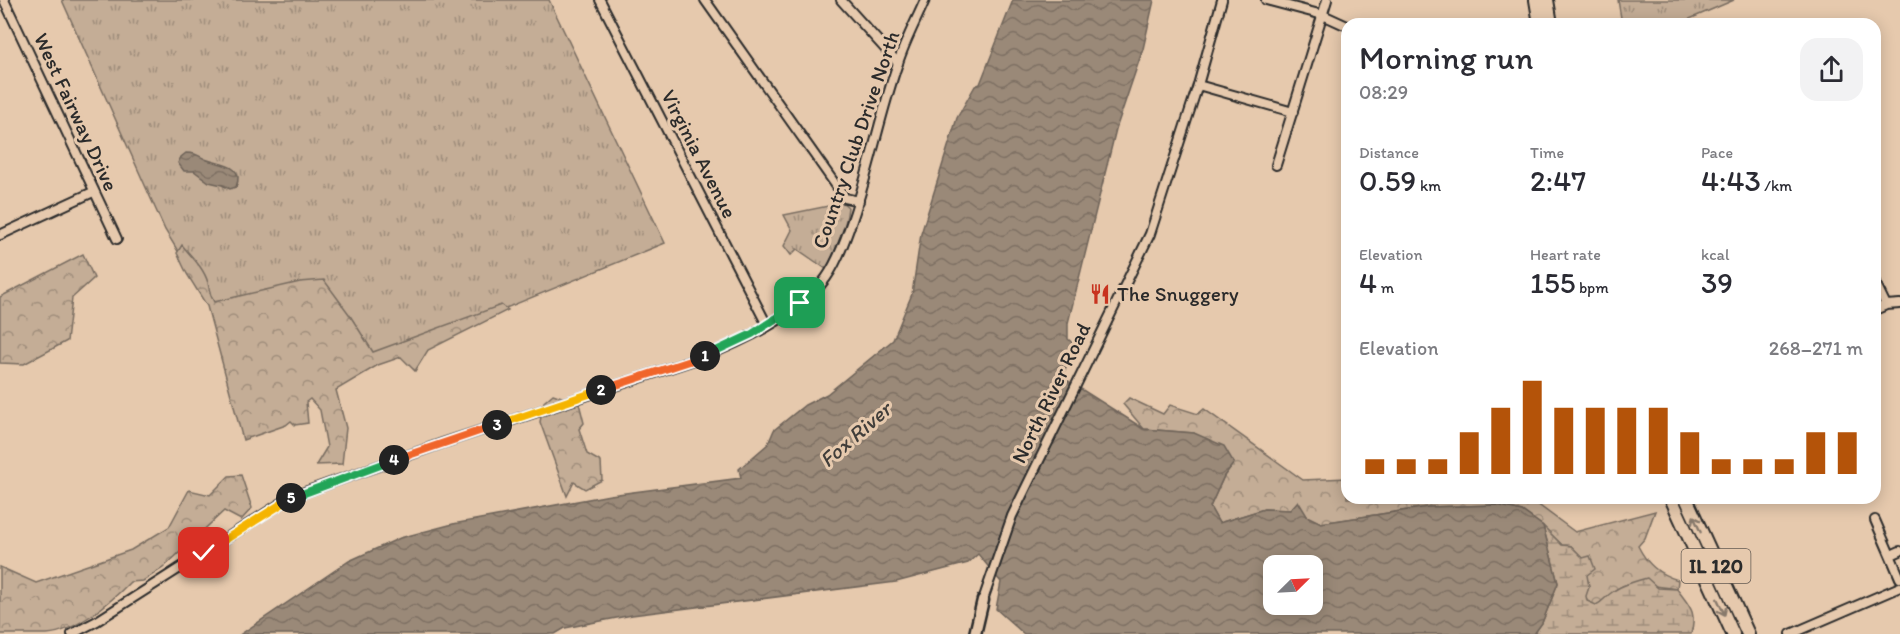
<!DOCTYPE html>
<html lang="en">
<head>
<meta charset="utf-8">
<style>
	body { margin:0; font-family:Itim,sans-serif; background:#f2f2f3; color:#2b2b33; height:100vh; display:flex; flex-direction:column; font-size:22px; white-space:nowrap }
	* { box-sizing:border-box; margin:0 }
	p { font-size:20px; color:#7c7c81 }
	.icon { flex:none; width:33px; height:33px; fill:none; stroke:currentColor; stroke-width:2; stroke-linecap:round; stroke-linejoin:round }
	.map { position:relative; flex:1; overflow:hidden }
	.panel { position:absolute; left:1341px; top:18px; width:540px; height:486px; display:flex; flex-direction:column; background:#fff; border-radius:18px; box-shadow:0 3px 15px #0003 }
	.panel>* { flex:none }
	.needle { width:39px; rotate:66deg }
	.controls { position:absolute; left:1263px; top:555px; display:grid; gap:12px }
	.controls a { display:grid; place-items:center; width:60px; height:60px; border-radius:12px; background:#fff; box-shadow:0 3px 15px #0003; font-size:30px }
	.pin { position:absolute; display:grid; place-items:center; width:51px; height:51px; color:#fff; margin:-26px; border-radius:12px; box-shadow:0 3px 9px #0006 }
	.km { position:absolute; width:30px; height:30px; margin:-15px; border-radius:50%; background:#222; color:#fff; font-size:16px; line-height:30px; text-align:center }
	.round { display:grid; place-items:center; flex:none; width:63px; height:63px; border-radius:18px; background:#f2f2f3 }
	.overview { display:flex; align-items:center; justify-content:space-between; height:102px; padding:0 18px }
	h1 { font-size:33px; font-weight:600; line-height:45px }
	.stats { display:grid; grid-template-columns:repeat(3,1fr); gap:9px; height:102px; padding:6px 18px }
	.stats div { display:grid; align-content:center }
	.stats b { font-size:30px; font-weight:600 }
	.stats small { font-size:16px; font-weight:400 }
	.stats p { font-size:16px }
	.chart { height:168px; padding:12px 18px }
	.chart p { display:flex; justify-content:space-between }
	.chart svg { width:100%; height:108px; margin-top:6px; stroke:#b45309; stroke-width:6 }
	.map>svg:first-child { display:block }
	.grass { fill:url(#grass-tufts); stroke:#786c60; stroke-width:1.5 }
	.forest { fill:url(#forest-crowns); stroke:#786c60; stroke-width:1.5 }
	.wetland { fill:url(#wetland-marsh); stroke:#786c60; stroke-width:1.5 }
	.water { fill:url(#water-waves); stroke:#6e6359; stroke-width:1.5; fill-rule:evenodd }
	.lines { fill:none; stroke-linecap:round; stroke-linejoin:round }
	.street-casing { stroke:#2b2b2b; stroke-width:12 }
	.secondary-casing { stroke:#2b2b2b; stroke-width:15 }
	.primary-casing { stroke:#2b2b2b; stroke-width:16 }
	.street { stroke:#e6c9ad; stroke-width:8 }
	.secondary { stroke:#e6c9ad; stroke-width:10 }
	.primary { stroke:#e6c9ad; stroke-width:12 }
	.oneway { stroke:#887a6c }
	.split-1-casing { stroke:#fff; stroke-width:12 }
	.split-2-casing { stroke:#fff; stroke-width:12 }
	.split-3-casing { stroke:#fff; stroke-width:12 }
	.split-4-casing { stroke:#fff; stroke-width:12 }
	.split-5-casing { stroke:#fff; stroke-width:12 }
	.split-6-casing { stroke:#fff; stroke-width:12 }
	.split-1 { stroke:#22a559; stroke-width:8 }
	.split-2 { stroke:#f0652b; stroke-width:8 }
	.split-3 { stroke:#f5b400; stroke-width:8 }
	.split-4 { stroke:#f0652b; stroke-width:8 }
	.split-5 { stroke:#22a559; stroke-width:8 }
	.split-6 { stroke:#f5b400; stroke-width:8 }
	.labels { text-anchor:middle; stroke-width:6; stroke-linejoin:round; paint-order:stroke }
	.shield { fill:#e6c9ad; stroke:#635a52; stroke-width:1.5 }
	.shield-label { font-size:20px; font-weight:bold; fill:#2b2b2b }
	.street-label { font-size:21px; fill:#2b2b2b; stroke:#e6c9ad }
	.poi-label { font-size:21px; fill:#2b2b2b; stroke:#e6c9ad; text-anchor:start }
	.water-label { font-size:22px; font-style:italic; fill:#413e3a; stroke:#e6c9ad }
</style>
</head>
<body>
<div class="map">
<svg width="1900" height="634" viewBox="0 0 1900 634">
	<defs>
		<pattern id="grass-tufts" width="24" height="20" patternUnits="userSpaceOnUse" patternTransform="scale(1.5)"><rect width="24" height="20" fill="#c4ad96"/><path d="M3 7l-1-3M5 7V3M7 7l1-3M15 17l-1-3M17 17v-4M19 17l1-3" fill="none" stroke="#9f8d7b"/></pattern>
		<pattern id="forest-crowns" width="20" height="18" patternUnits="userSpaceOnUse" patternTransform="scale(1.5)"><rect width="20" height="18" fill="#c4ad96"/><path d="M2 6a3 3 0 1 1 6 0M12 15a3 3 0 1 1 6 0" fill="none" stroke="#9f8d7b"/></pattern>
		<pattern id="wetland-marsh" width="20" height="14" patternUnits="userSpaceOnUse" patternTransform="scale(1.5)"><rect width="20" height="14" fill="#c4ad96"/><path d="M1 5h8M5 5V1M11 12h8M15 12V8" fill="none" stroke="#9f8d7b"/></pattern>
		<pattern id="water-waves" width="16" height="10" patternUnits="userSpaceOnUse" patternTransform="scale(1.5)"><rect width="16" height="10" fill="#9a8978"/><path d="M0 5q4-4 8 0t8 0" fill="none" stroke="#7e7063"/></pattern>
	</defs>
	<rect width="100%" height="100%" fill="#e6c9ad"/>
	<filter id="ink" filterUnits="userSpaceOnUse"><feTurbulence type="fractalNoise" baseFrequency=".0167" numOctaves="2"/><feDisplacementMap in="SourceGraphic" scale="12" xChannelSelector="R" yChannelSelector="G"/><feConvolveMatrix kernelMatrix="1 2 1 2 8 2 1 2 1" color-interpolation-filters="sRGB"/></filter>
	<g filter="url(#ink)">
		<g class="grass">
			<polygon points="62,0 549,0 665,243 369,364 218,313 207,299 165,230"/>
			<polygon points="1618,0 1734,0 1678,24 1622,24"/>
			<path d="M843,203L848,207C846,229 836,250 826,269L797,249L791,255L784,246L792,230L784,215Z"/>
		</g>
		<g class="forest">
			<path d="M182,245C191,256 204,268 208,283C210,291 209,294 214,302L300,282L324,280L349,314L373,352L501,305L508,310L428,350L415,371L401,357L378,365L336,390L346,428L342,464L316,465L327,447L320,410L310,399L306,402L308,423L295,425L291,421L286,425L243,440L207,306L187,274L177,253Z"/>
			<polygon points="83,254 94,278 72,298 67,341 24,364 0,363 0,297"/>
			<polygon points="553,394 579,403 584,423 579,429 587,454 601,462 602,480 585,489 574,482 567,496 540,422 544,402"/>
			<path d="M1129,398L1163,414L1170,405L1198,414L1204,409L1303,480L1347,478V498H1529L1575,532L1655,511L1645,538L1638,546C1647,564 1658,574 1678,580L1677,589C1668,588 1633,582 1628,584C1616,586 1606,600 1596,606L1587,601L1585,596L1589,587L1583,558L1571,546L1562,545L1543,526L1522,511L1497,505L1428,507L1321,523L1290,510L1264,509L1219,523L1210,507L1224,476L1234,463L1194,433L1144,429L1123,404Z"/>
			<path d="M241,475L252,508L241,520L224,511L163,568L143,581L130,582C111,602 76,632 47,634C32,634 16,634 0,634V567L36,583L131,550L169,527L189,490L210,495L229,476Z"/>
		</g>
		<path class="wetland" d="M1543,526L1562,545L1571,546L1583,558L1590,556L1595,569L1587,575L1589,587L1586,596L1587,601L1596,605C1603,602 1605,597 1611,593C1620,585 1636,581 1647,578L1658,588L1677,589C1690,607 1697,611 1691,634H1534L1542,623L1558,583Z"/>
		<g class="water">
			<path d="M1013,0H1154L1143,49L1116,129L1068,323V339L1075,345L1062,377L1144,429L1194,433L1224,446L1234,463L1224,476L1210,507L1219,523L1264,509L1290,510L1298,501L1307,516L1321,523L1428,507L1497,505L1522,511L1543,526L1558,583L1542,623L1534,634H1024L996,609L1001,582L978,554L968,563L896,582L632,615L565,628L555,634H241L349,561L400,538L453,524L610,495L741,478L739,469L768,444L774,430L805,405L827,394L893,340L912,294L921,234L957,118L975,86L980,84ZM1274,566H1312V604H1274Z"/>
			<path d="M186,153C195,153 197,155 205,159C218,165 246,164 236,187L230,189L222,185L209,182L194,171H184L178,163L181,157Z"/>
		</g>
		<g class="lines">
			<g class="street-casing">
				<g id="street">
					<polyline points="4,0 117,239"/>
					<polyline points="600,0 767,325"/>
					<polyline points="705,0 845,198 859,201"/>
					<polyline points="841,0 898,63"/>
					<polyline points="1266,0 1323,15 1347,26"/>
					<polyline points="1198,85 1293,112"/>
					<polyline points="1276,165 1327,0"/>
					<polyline points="0,235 93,192"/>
					<polyline points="1875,282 1886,305"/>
					<polyline points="1875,310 1886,305 1900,304"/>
					<polyline points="1875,520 1900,578"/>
					<polyline points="1891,555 1900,551"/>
					<polyline points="983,600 1012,516 1150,234 1198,85 1222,0"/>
					<path d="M72,634L97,621L291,497L443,443L700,358C741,342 800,315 826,278C836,264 843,246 849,229C869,175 879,117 898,63C905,41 916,21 925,0"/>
					<polyline points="1791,634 1900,587"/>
				</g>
			</g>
			<g class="secondary-casing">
				<polyline id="secondary" points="975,634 983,600"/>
			</g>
			<g class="primary-casing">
				<g id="primary">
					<polyline points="1536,0 1540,24"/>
					<polyline points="1547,0 1551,24"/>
					<polyline points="1671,498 1733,634"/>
					<polyline points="1686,498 1748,634"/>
				</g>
			</g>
			<use href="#street" class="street"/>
			<use href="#secondary" class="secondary"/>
			<use href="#primary" class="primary"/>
		</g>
		<defs><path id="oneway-shaft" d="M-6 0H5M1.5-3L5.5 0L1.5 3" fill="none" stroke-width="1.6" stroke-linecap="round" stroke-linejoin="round" transform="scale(1.5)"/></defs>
		<g class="oneway">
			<use href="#oneway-shaft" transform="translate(1697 524) rotate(-114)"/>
			<use href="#oneway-shaft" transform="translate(1721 607) rotate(65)"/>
		</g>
	</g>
	<g class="lines" filter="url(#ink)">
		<g class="split-1-casing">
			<polyline id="split-1" points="705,356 752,334 800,303"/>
		</g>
		<g class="split-2-casing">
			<polyline id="split-2" points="601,390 705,356"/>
		</g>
		<g class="split-3-casing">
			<polyline id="split-3" points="497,425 601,390"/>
		</g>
		<g class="split-4-casing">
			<polyline id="split-4" points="394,460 497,425"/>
		</g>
		<g class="split-5-casing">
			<polyline id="split-5" points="291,498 394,460"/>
		</g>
		<g class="split-6-casing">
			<polyline id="split-6" points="204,553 291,498"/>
		</g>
		<use href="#split-1" class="split-1"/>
		<use href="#split-2" class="split-2"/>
		<use href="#split-3" class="split-3"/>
		<use href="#split-4" class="split-4"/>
		<use href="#split-5" class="split-5"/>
		<use href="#split-6" class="split-6"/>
	</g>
	<defs>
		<g id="restaurant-bare" transform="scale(1.62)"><path d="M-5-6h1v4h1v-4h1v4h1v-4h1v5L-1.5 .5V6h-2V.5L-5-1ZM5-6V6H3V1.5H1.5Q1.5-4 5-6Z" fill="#c8321e" stroke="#e6c9ad" stroke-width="2.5" paint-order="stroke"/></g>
	</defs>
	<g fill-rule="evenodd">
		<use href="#restaurant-bare" x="1100" y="294"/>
	</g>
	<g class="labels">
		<rect class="shield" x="1681.5" y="549" width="69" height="34" rx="4.5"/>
		<g class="shield-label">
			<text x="1716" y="573">IL 120</text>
		</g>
		<g class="street-label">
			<text transform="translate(76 112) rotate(65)" y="7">West Fairway Drive</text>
			<text transform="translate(856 140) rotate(-71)" y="7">Country Club Drive North</text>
			<text transform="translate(699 154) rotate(63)" y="7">Virginia Avenue</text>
			<text transform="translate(1051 393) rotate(-64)" y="7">North River Road</text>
		</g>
		<g class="poi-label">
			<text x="1117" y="301">The Snuggery</text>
		</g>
		<g class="water-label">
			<text transform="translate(855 434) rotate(-41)" y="8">Fox River</text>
		</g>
	</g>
</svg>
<div class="controls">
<a><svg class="needle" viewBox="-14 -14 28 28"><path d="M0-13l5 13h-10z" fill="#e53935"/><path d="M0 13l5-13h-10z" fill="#7c7c81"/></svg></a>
</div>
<div class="pin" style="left:800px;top:303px;background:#1e9e55"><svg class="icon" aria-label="arrive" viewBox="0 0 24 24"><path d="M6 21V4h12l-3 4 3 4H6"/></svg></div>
<div class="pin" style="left:204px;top:553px;background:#d93025"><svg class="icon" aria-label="check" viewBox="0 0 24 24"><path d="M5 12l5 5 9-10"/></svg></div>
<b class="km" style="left:705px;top:356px">1</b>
<b class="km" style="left:601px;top:390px">2</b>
<b class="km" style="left:497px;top:425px">3</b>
<b class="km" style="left:394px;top:460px">4</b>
<b class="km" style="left:291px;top:498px">5</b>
<section class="panel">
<div class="overview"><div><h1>Morning run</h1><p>08:29</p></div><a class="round"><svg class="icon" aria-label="share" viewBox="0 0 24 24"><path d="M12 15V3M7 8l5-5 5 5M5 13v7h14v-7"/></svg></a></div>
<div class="stats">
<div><p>Distance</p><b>0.59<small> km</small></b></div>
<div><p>Time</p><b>2:47</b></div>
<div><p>Pace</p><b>4:43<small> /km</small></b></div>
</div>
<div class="stats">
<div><p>Elevation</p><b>4<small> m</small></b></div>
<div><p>Heart rate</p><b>155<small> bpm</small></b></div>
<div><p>kcal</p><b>39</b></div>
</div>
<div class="chart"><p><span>Elevation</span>268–271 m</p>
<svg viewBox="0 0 160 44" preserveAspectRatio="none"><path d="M5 44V38M15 44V38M25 44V38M35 44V27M45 44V17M55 44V6M65 44V17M75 44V17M85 44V17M95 44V17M105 44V27M115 44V38M125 44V38M135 44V38M145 44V27M155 44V27"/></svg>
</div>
</section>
</div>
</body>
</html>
